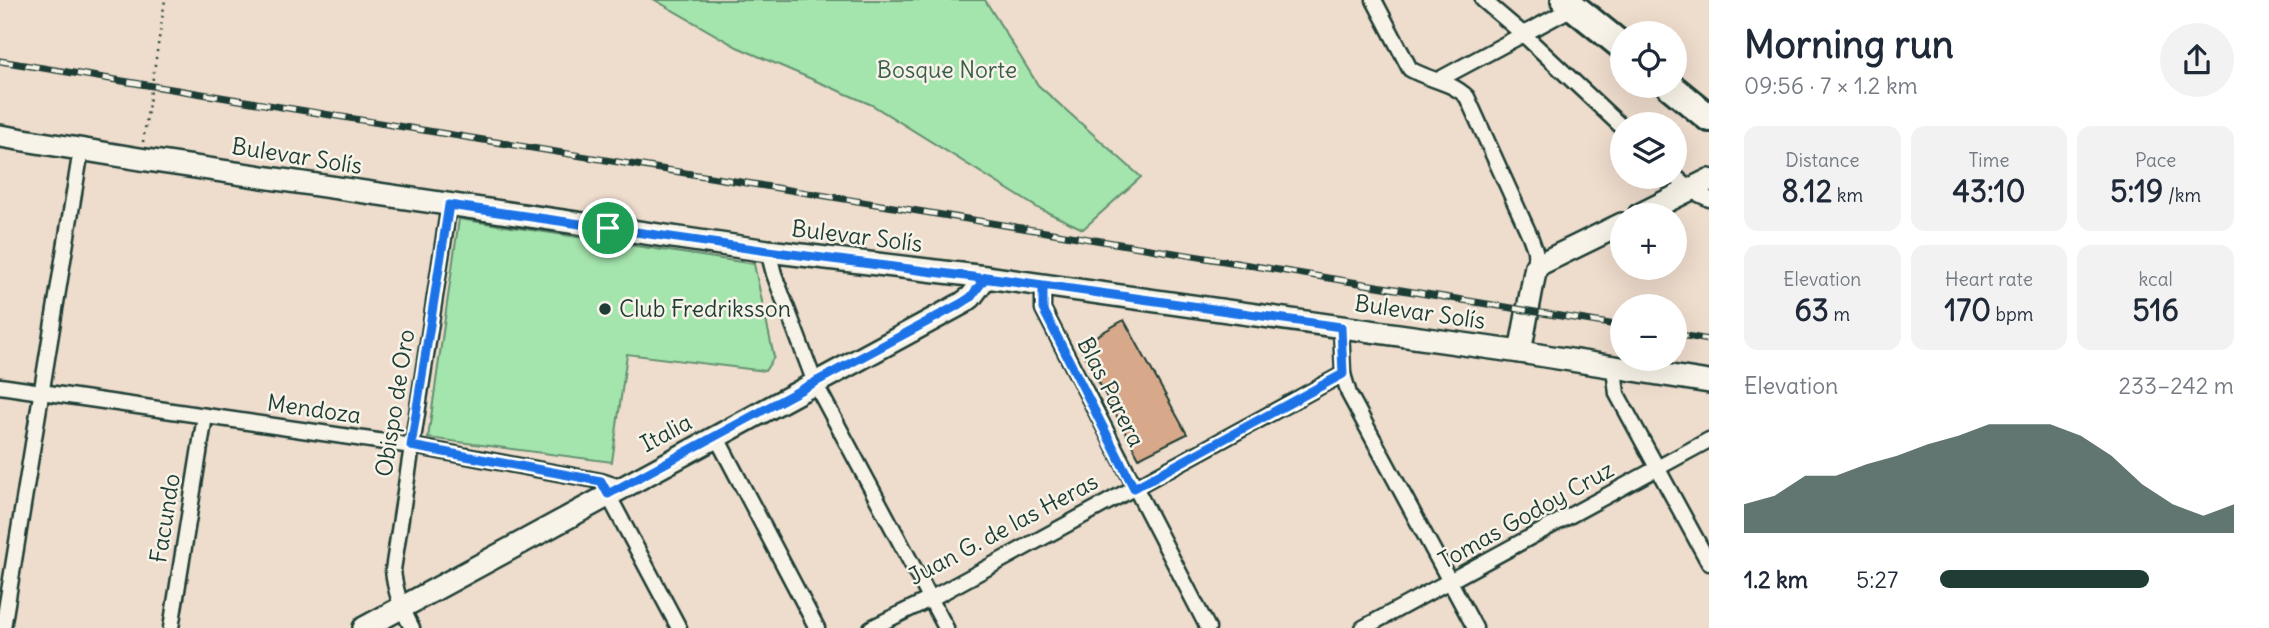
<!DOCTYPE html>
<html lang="en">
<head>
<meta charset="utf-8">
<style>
	body { margin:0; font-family:Delius,sans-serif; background:#f2f2f3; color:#1f2937; height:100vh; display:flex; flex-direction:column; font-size:26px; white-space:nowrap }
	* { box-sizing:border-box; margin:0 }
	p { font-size:23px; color:#747a83 }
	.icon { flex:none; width:38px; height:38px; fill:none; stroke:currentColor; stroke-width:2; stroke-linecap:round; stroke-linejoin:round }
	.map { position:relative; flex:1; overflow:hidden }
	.sheet { display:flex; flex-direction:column; background:#fff; width:560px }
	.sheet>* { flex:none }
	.buttons { position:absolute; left:1610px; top:21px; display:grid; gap:14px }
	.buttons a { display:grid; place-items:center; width:77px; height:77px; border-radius:50%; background:#fff; box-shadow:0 7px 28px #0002; font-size:35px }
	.pin { position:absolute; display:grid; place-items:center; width:60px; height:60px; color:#fff; margin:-30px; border:4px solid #fff; border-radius:50%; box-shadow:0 2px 7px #0007 }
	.round { display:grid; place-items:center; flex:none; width:74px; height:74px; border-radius:37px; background:#f2f2f3 }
	.head { display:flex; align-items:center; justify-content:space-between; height:119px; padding:0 35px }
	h1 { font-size:38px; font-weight:800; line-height:52px }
	.figures { display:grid; grid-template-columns:repeat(3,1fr); gap:10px; height:119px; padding:7px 35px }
	.figures div { display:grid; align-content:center; border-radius:14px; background:#f2f2f3; text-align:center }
	.figures b { font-size:30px; font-weight:800 }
	.figures small { font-size:19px; font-weight:400 }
	.figures p { font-size:19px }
	.chart { height:196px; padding:14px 35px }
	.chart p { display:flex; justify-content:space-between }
	.chart svg { width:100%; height:126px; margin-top:7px; fill:#1f3d34; opacity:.7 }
	ul { padding:0 35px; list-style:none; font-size:23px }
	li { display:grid; grid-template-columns:112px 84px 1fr; align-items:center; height:52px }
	li i { height:18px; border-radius:9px; background:#1f3d34 }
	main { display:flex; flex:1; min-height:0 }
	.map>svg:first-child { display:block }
	.green { fill:#a4e4ad; stroke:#629070; stroke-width:2 }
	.building { fill:#d8a88a; stroke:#1f3d34; stroke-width:2 }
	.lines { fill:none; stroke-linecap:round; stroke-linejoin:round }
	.street-casing { stroke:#1f3d34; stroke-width:19 }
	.secondary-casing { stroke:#1f3d34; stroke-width:26 }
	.highway-casing { stroke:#1f3d34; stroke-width:32 }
	.path { stroke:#1f3d34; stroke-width:2.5; stroke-dasharray:2 5; stroke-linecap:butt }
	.street { stroke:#f7f3e8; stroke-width:14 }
	.secondary { stroke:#f7f3e8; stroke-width:21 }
	.highway { stroke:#f7f3e8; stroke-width:26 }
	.rail-casing { stroke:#1f3d34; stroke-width:7 }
	.rail { stroke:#f7f3e8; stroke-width:4.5; stroke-dasharray:13; stroke-linecap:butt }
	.route-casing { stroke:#fff; stroke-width:14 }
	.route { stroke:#1a73e8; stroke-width:9 }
	.poi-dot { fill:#1f3d34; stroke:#f7f3e8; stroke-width:2.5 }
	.labels { text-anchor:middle; stroke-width:5; stroke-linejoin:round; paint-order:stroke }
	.park-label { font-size:23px; fill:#3a5e4c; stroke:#f7f3e8 }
	.street-label { font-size:23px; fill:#1f3d34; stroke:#f7f3e8 }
	.poi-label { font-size:23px; fill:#1f3d34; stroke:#f7f3e8; text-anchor:start }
</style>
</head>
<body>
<main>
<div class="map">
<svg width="1709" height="628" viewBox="0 0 1709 628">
	<rect width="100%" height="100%" fill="#eedccc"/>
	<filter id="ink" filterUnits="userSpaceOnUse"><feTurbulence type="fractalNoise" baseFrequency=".0143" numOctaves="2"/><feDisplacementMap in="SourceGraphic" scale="14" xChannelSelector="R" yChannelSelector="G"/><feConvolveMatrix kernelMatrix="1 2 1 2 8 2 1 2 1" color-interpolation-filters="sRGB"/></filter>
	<g filter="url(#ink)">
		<g class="green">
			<polygon points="655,0 985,0 1038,85 1141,177 1083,229 1038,208 872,105 737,47"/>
			<polygon points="459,219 754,264 774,357 765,371 627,354 612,462 428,438"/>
		</g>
		<polygon class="building" points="1124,320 1187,434 1139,458 1078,343 1086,342"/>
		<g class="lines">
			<g class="street-casing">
				<g id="street">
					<path d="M1374,0L1410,69C1428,80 1451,81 1467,97L1530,236L1535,250L1536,266"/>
					<polyline points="1483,0 1523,34 1622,127"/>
					<polyline points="1438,80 1574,7"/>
					<polyline points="1675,176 1690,190 1709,199"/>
					<polyline points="768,251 774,274 815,383 946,628"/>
					<polyline points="1043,286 1043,309 1208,628"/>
					<polyline points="1341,327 1343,374 1349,394 1475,628"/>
					<polyline points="1614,368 1617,394 1709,563"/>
					<polyline points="0,386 412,446 601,481 620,487"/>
					<polyline points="716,436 817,628"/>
					<polyline points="605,489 679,628"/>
					<polyline points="3,628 81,150"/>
					<polyline points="171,628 205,416"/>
					<path d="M412,628C402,609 395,592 393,570L449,205"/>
					<polyline points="871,628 930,599 1343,374"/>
					<polyline points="1363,628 1709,440"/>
				</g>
			</g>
			<g class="secondary-casing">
				<g id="secondary">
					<polyline points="0,136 140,159 768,251 986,277 1520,352 1709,382"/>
					<polyline points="1639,215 1709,180"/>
					<polyline points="1520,352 1536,266 1622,224"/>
					<polyline points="364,628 963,303 971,297 986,277"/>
				</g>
			</g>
			<g class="highway-casing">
				<g id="highway">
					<polyline points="1565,0 1622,46"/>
					<polyline points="1670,86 1709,118"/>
				</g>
			</g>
			<polyline class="path" points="143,142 165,0"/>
			<use href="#street" class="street"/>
			<use href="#secondary" class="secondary"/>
			<use href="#highway" class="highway"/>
			<g class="rail-casing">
				<g id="rail">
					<polyline points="0,61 1622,326"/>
					<polyline points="1675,334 1709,340"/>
				</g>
			</g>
			<use href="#rail" class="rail"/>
		</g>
	</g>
	<g class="lines" filter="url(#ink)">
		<g class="route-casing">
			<polyline id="route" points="608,228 449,205 411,446 601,481 608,494 962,303 971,297 986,277 1341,327 1343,374 1134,488 1043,309 1043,286 768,251 608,228"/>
		</g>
		<use href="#route" class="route"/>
	</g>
	<circle class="poi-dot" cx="605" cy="309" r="7"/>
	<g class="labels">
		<g class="park-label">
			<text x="947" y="78">Bosque Norte</text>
		</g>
		<g class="street-label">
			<text transform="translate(297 156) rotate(9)" y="8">Bulevar Solís</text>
			<text transform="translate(857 236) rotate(7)" y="8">Bulevar Solís</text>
			<text transform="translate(1420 312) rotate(8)" y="8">Bulevar Solís</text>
			<text transform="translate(1111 392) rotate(63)" y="8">Blas Parera</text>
			<text transform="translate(395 403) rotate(-81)" y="8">Obispo de Oro</text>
			<text transform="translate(314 409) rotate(8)" y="8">Mendoza</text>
			<text transform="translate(666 433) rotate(-28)" y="8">Italia</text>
			<text transform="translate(1526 515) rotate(-29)" y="8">Tomas Godoy Cruz</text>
			<text transform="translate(165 518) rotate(-81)" y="8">Facundo</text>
			<text transform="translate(1003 529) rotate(-28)" y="8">Juan G. de las Heras</text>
		</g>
		<g class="poi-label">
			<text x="619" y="317">Club Fredriksson</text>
		</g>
	</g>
</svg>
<div class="buttons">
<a><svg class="icon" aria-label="locate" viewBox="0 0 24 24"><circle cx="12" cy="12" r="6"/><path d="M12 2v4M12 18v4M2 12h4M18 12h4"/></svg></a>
<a><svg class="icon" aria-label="layers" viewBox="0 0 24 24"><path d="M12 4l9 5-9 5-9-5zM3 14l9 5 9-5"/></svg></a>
<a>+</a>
<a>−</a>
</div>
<div class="pin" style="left:608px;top:228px;background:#1e9e55"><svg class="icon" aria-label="arrive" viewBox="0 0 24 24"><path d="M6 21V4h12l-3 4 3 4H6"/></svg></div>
</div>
<section class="sheet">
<div class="head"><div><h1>Morning run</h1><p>09:56 · 7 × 1.2 km</p></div><a class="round"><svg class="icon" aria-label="share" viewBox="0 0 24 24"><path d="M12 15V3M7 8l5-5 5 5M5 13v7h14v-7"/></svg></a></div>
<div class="figures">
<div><p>Distance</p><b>8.12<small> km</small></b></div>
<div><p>Time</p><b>43:10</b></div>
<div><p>Pace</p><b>5:19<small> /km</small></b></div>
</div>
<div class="figures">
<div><p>Elevation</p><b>63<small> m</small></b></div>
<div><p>Heart rate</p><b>170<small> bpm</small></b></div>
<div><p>kcal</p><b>516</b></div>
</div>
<div class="chart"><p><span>Elevation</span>233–242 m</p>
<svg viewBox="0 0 160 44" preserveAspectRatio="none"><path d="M0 44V34L10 31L20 24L30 24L40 20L50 17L60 13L70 10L80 6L90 6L100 6L110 10L120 17L130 27L140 34L150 38L160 34V44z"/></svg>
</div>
<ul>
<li><b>1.2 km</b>5:27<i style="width:71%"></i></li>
</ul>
</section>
</main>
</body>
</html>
